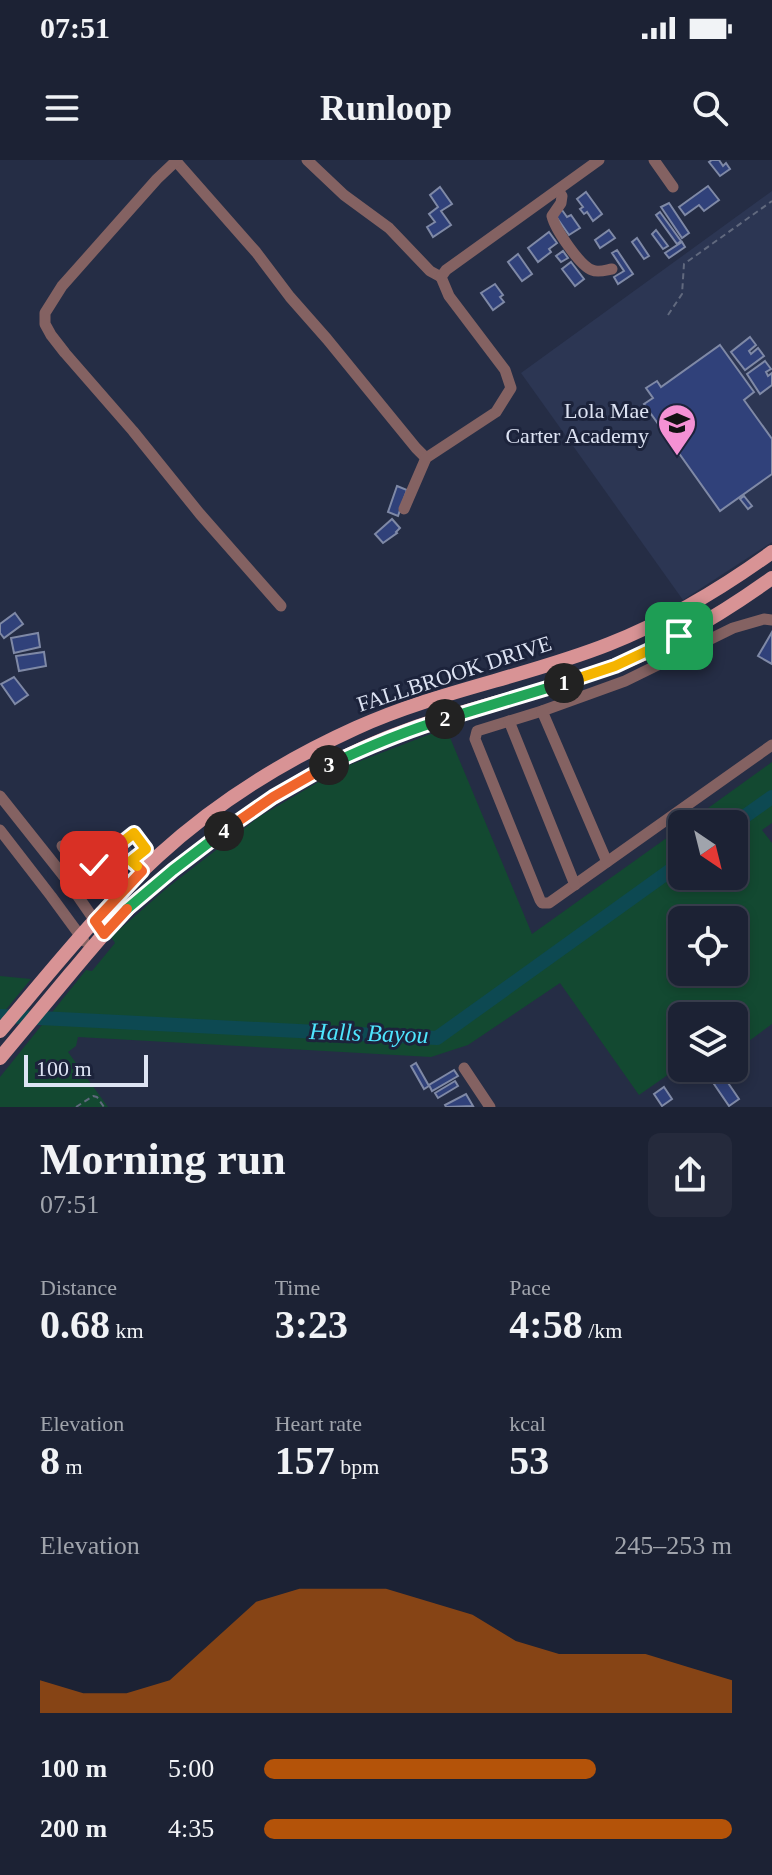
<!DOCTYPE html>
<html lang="en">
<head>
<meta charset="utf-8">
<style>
	body { margin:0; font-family:"Times New Roman",serif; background:#252a3c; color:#f1f3f6; height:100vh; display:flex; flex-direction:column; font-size:30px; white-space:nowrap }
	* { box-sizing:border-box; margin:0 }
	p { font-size:26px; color:#a0a4ac }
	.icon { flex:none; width:44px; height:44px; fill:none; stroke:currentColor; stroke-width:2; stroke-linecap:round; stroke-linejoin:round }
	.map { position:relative; height:947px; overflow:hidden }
	.side { display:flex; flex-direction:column; background:#1c2234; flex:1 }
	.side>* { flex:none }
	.needle { width:52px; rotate:145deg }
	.fabs { position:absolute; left:668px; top:650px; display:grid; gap:16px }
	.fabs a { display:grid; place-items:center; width:80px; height:80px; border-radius:12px; background:#1c2234; box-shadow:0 4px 12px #0003,0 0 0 2px #3a3f4f; font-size:40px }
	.scale { position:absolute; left:24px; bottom:20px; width:124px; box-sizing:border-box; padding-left:8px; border:4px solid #dde3f3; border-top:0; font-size:22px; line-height:28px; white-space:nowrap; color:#dde3f3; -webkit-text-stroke:6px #1c233b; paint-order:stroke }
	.pin { position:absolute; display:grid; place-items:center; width:68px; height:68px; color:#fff; margin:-34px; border-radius:16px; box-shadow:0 4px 12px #0006 }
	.km { position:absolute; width:40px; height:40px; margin:-20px; border-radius:50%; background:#222; color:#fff; font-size:22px; line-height:40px; text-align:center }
	.round { display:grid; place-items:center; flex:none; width:84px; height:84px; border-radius:12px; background:#252a3c }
	.summary { display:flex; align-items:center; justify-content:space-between; height:136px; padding:0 40px }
	h1 { font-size:44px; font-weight:600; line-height:60px }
	.figures { display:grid; grid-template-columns:repeat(3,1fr); gap:12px; height:136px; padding:8px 40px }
	.figures div { display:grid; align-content:center }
	.figures b { font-size:40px; font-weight:600 }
	.figures small { font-size:22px; font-weight:400 }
	.figures p { font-size:22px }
	.chart { height:224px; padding:16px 40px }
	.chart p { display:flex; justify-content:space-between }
	.chart svg { width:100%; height:144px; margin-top:8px; fill:#b45309; opacity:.7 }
	ul { padding:0 40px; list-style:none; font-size:26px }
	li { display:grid; grid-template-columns:128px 96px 1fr; align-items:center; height:60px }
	li i { height:20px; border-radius:10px; background:#b45309 }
	.status { display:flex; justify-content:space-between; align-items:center; height:56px; padding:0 40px; background:#1c2234; direction:ltr }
	.status svg { height:22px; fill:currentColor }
	header { display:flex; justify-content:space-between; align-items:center; height:104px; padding:0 40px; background:#1c2234; font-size:36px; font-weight:600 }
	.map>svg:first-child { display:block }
	.built { fill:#2c3653 }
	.green { fill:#134931; fill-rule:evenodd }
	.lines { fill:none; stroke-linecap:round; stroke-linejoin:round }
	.river { stroke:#0d4952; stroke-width:14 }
	.building { fill:#30417a; stroke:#7f89a6; stroke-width:2 }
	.minor-tunnel { stroke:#41485f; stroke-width:11; stroke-dasharray:11 5.5; stroke-linecap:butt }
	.path { stroke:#61697e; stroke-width:2; stroke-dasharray:6 4; stroke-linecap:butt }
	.minor { stroke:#846262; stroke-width:11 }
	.major { stroke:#d89395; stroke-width:14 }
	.split-1-casing { stroke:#fff; stroke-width:16 }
	.split-2-casing { stroke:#fff; stroke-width:16 }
	.split-3-casing { stroke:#fff; stroke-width:16 }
	.split-4-casing { stroke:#fff; stroke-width:16 }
	.split-5-casing { stroke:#fff; stroke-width:16 }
	.split-6-casing { stroke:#fff; stroke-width:16 }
	.split-7-casing { stroke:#fff; stroke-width:16 }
	.split-1 { stroke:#f5b400; stroke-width:10 }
	.split-2 { stroke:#22a559; stroke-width:10 }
	.split-3 { stroke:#22a559; stroke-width:10 }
	.split-4 { stroke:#f0652b; stroke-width:10 }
	.split-5 { stroke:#22a559; stroke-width:10 }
	.split-6 { stroke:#f0652b; stroke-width:10 }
	.split-7 { stroke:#f5b400; stroke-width:10 }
	.labels { text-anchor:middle; stroke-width:6; stroke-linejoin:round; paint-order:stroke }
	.poi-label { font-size:22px; fill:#dde3f3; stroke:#1c233b; text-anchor:end }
	.street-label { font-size:22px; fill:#dde3f3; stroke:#1c233b }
	.water-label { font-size:24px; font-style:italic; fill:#4ee5fe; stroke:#1c233b }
</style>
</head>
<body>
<div class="status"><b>07:51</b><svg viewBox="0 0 49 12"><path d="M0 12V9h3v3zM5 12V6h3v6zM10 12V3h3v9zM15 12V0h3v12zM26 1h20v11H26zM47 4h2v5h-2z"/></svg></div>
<header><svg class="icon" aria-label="menu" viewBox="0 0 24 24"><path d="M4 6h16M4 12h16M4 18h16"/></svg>Runloop<svg class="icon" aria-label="search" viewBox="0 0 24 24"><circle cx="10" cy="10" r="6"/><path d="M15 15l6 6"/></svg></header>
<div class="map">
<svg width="772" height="947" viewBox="0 0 772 947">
	<rect width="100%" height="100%" fill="#252d45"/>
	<polygon class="built" points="772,31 772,382 683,440 521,213"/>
	<g class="green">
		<path d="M446,568L532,774L682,667V716H734V664H686L772,602V663L762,670L772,683V864L734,892V856H682V905L639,935L560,823L468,885L431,897L78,877L76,886L68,892L108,947H0V917L86,810L92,811L115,783L111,777L167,728L259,657L342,608ZM682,760H734V812H682Z"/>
		<polygon points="0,816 31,819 0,857"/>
	</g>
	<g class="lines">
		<g class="river">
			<polyline points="734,664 772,637"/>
			<polyline points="0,856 437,878 682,702"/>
		</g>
	</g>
	<g class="building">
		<polygon points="712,0 719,0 723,6 726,3 730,9 720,16 709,2"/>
		<polygon points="708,26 719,40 704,51 699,45 685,55 679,47"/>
		<polygon points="440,27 452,44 441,51 451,65 433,77 427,67 435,62 429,54 438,47 430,35"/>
		<polygon points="586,32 602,54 593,61 587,52 584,54 580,49 583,47 577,39"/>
		<polygon points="669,43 689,73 682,78 661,47"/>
		<polygon points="562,50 567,57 571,55 580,68 569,75 555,55"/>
		<polygon points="660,52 681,81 677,84 656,55"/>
		<polygon points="609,70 615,78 600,88 595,80"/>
		<polygon points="656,70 668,86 663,89 652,74"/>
		<polygon points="549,72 557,83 549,89 551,92 538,102 528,88"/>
		<polygon points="637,78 649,96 644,99 632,82"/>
		<polygon points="682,82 685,87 669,98 665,93"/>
		<polygon points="617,90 633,114 618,124 614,117 624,111 612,93"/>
		<polygon points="563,91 568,98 561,102 556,96"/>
		<polygon points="518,94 532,114 522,121 508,102"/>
		<polygon points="571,102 584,119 575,126 562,109"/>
		<polygon points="495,124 503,135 500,137 504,142 493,150 481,133"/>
		<polygon points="750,177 756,185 749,191 751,194 758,188 764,196 745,210 731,192"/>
		<polygon points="720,185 754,232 744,240 772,279 772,314 720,351 644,244 653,238 646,228 657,221 661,227"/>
		<polygon points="765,201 771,209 766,212 768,216 772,213 772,225 760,234 747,214"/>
		<polygon points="397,326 407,330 398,356 388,352"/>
		<polygon points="744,336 752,346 748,349 740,339"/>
		<polygon points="392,359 400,368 396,372 397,373 383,383 375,374"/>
		<polygon points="15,453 23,464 4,478 0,473 0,464"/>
		<polygon points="772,472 772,504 758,496"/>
		<polygon points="38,473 40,487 14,493 11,478"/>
		<polygon points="44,492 46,506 19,511 16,496"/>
		<polygon points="14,517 28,535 15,544 1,524"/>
		<polygon points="416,903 429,926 424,929 411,906"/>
		<polygon points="454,910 458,916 432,931 429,925"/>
		<polygon points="724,917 739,939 729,946 714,924"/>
		<polygon points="455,921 458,926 438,938 435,933"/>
		<polygon points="664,927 672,939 662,946 654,934"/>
		<polygon points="466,934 473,946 446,947 445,945"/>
	</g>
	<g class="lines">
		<g class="minor-tunnel">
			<polyline points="125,689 130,696"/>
			<polyline points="116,695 121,703"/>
		</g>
		<g class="path">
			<polyline points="668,155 682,134 684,104 772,41"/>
			<polyline points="76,947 93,936 97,937 104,947"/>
		</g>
		<g class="minor">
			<polyline points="175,0 256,92 290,137 327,179 416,288 426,298"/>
			<polyline points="307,0 344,35 389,68 430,111 441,117"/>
			<polyline points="654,0 673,27"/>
			<polyline points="176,1 157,19 62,126 45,153 45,164 51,175 65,193 133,271 200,354 281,446"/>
			<path d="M558,30L562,36L561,43L552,56C555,69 580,106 592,110C598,113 606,110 612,109"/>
			<polyline points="404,349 426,298 496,252 511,228 505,210 449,136 441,117 446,110 599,0"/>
			<polyline points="772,460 764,459 733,468 625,521 542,551 477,571 475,579 540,740 542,743 549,743 772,585"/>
			<polyline points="542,551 607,702"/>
			<polyline points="509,561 575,725"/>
			<polyline points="0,636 66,719 104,774"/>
			<polyline points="0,670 51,736 84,781"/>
			<polyline points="62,686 76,705 63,715"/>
			<polyline points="76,705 96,728 146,689 134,673 84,713"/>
			<polyline points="464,908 490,947"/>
		</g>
		<g class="major">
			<path d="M0,871C51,811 100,749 158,696C216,643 285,600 356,568C437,531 526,517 609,484C667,461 721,429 772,392"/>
			<path d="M0,898C23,870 47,842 70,814C88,793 106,770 126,750C146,731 169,713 191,696C257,644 330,597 410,569C477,546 547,531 613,506C670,486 723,453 772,418"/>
		</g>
	</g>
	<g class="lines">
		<g class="split-1-casing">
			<polyline id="split-1" points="564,523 615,506 679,476"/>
		</g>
		<g class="split-2-casing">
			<polyline id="split-2" points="445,559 564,523"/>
		</g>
		<g class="split-3-casing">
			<path id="split-3" d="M329,605C367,587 405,571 445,559"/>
		</g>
		<g class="split-4-casing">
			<polyline id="split-4" points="224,671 273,637 329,605"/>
		</g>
		<g class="split-5-casing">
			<polyline id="split-5" points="127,749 173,710 224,671"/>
		</g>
		<g class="split-6-casing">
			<polyline id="split-6" points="127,749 104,774 95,761 142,711 137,706"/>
		</g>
		<g class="split-7-casing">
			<polyline id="split-7" points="94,705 134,673 146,689 131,701 137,706"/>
		</g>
		<use href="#split-1" class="split-1"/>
		<use href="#split-2" class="split-2"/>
		<use href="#split-3" class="split-3"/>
		<use href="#split-4" class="split-4"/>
		<use href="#split-5" class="split-5"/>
		<use href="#split-6" class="split-6"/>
		<use href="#split-7" class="split-7"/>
	</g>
	<defs>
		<g id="school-pin" transform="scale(2)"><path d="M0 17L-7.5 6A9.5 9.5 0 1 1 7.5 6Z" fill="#f491d4" stroke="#1c233b"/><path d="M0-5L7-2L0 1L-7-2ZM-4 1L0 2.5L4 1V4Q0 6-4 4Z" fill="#111"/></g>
	</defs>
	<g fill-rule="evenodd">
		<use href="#school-pin" x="677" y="263"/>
	</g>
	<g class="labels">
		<g class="poi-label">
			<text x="649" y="258">Lola Mae<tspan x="649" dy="25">Carter Academy</tspan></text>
		</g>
		<g class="street-label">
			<text transform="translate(454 513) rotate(-18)" y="8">FALLBROOK DRIVE</text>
		</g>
		<g class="water-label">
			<text transform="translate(369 873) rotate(2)" y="8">Halls Bayou</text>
		</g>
	</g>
</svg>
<div class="fabs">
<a><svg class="needle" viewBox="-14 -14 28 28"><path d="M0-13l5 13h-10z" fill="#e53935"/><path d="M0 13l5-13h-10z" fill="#a0a4ac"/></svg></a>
<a><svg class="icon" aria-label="locate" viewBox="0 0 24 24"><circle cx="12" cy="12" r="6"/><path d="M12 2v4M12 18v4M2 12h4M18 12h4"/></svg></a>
<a><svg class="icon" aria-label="layers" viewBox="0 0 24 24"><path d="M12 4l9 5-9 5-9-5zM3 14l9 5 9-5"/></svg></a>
</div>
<div class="scale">100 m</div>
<div class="pin" style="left:679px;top:476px;background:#1e9e55"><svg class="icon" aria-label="arrive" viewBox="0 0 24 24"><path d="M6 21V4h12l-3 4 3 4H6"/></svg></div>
<div class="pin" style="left:94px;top:705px;background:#d93025"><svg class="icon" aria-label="check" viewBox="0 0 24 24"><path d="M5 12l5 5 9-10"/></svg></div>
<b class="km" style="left:564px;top:523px">1</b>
<b class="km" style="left:445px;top:559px">2</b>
<b class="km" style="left:329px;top:605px">3</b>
<b class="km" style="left:224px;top:671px">4</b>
</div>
<section class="side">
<div class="summary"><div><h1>Morning run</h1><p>07:51</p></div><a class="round"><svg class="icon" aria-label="share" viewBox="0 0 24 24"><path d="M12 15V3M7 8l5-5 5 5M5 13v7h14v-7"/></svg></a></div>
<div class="figures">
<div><p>Distance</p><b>0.68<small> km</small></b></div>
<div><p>Time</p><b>3:23</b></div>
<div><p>Pace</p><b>4:58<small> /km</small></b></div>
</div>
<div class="figures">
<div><p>Elevation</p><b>8<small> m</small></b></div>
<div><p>Heart rate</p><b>157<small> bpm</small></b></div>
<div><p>kcal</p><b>53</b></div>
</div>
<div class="chart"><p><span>Elevation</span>245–253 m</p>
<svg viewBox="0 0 160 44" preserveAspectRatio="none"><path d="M0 44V34L10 38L20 38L30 34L40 22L50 10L60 6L70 6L80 6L90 10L100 14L110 22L120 26L130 26L140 26L150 30L160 34V44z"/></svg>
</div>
<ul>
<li><b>100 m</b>5:00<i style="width:71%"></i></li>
<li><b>200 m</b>4:35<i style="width:100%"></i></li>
</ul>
</section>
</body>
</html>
